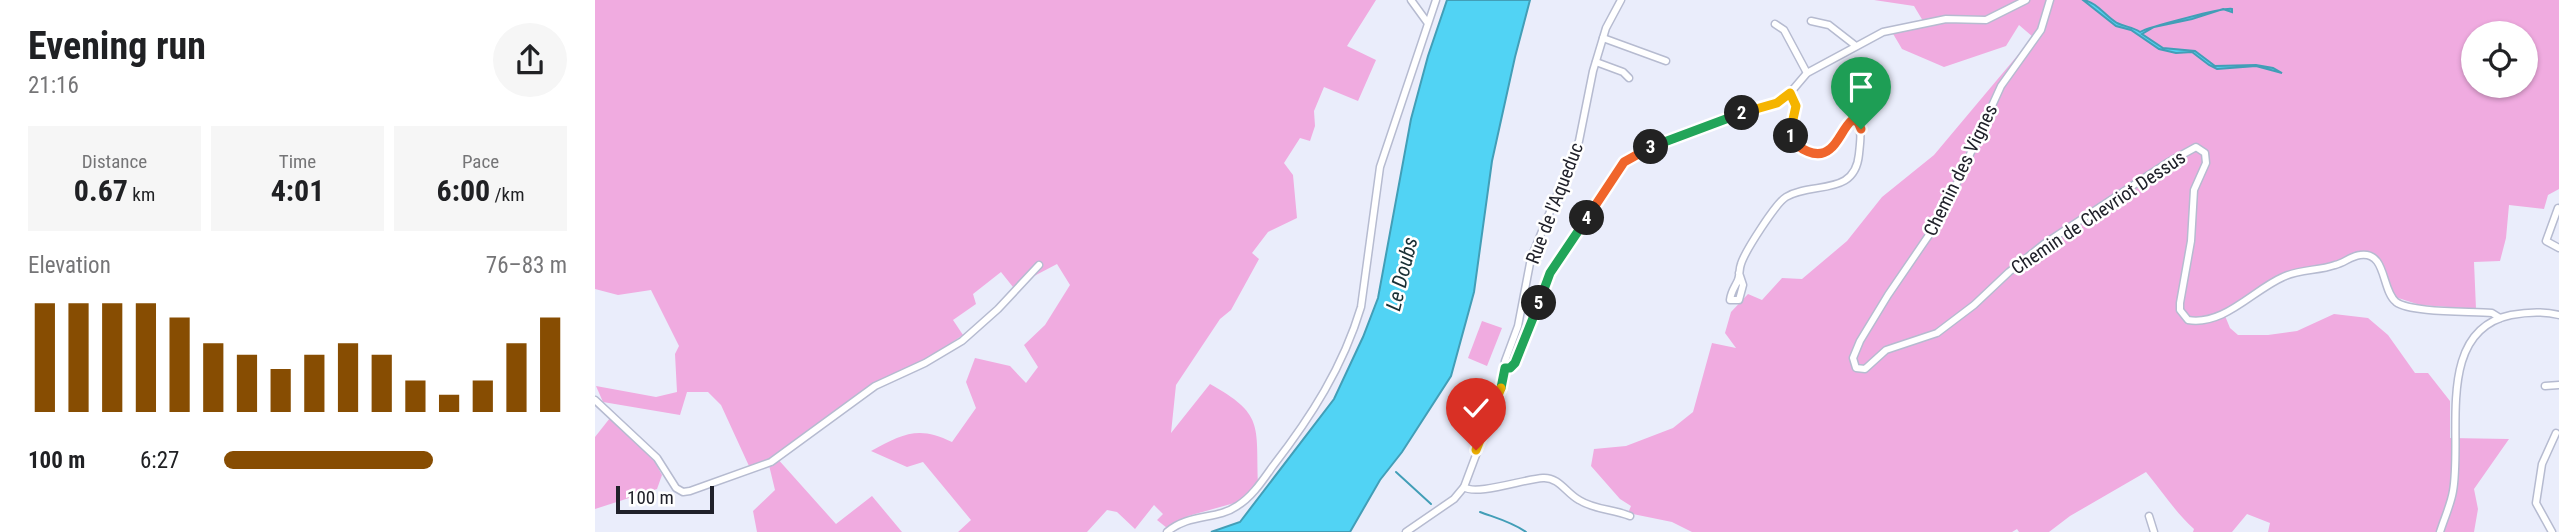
<!DOCTYPE html>
<html lang="en">
<head>
<meta charset="utf-8">
<style>
	body { margin:0; font-family:"Roboto Condensed",sans-serif; background:#f6f6f6; color:#202124; height:100vh; display:flex; flex-direction:column; font-size:26px; white-space:nowrap }
	* { box-sizing:border-box; margin:0 }
	p { font-size:23px; color:#757577 }
	.icon { flex:none; width:38px; height:38px; fill:none; stroke:currentColor; stroke-width:2; stroke-linecap:round; stroke-linejoin:round }
	.map { position:relative; flex:1; overflow:hidden }
	.details { display:flex; flex-direction:column; background:#fff; width:595px }
	.details>* { flex:none }
	.controls { position:absolute; left:1866px; top:21px; display:grid; gap:14px }
	.controls a { display:grid; place-items:center; width:77px; height:77px; border-radius:50%; background:#fff; box-shadow:0 2px 5px #0004; font-size:35px }
	.scale { position:absolute; left:21px; bottom:18px; width:98px; box-sizing:border-box; padding-left:7px; border:4px solid #20212a; border-top:0; font-size:19px; line-height:24px; white-space:nowrap; color:#20212a; -webkit-text-stroke:5px #fff; paint-order:stroke }
	.pin { position:absolute; display:grid; place-items:center; width:60px; height:60px; color:#fff; margin:-72px -30px; border-radius:50% 50% 50% 0; rotate:-45deg; box-shadow:0 0 7px #0007 }
	.pin .icon { rotate:45deg }
	.km { position:absolute; width:35px; height:35px; margin:-18px; border-radius:50%; background:#222; color:#fff; font-size:19px; line-height:35px; text-align:center }
	.round { display:grid; place-items:center; flex:none; width:74px; height:74px; border-radius:37px; background:#f6f6f6 }
	.summary { display:flex; align-items:center; justify-content:space-between; height:119px; padding:0 28px }
	h1 { font-size:38px; font-weight:700; line-height:52px }
	.metrics { display:grid; grid-template-columns:repeat(3,1fr); gap:10px; height:119px; padding:7px 28px }
	.metrics div { display:grid; align-content:center; border-radius:0px; background:#f6f6f6; text-align:center }
	.metrics b { font-size:30px; font-weight:700 }
	.metrics small { font-size:19px; font-weight:400 }
	.metrics p { font-size:19px }
	.chart { height:196px; padding:14px 28px }
	.chart p { display:flex; justify-content:space-between }
	.chart svg { width:100%; height:126px; margin-top:7px; stroke:#874d02; stroke-width:6 }
	ul { padding:0 28px; list-style:none; font-size:23px }
	li { display:grid; grid-template-columns:112px 84px 1fr; align-items:center; height:52px }
	li i { height:18px; border-radius:9px; background:#874d02 }
	main { display:flex; flex:1; min-height:0 }
	.map>svg:first-child { display:block }
	.green { fill:#f0abe0; fill-rule:evenodd }
	.water { fill:#51d3f4; stroke:#429eb7; stroke-width:2 }
	.lines { fill:none; stroke-linecap:round; stroke-linejoin:round }
	.stream { stroke:#429eb7; stroke-width:2 }
	.minor-casing { stroke:#b6bbd0; stroke-width:9 }
	.minor { stroke:#fff; stroke-width:6 }
	.split-1-casing { stroke:#fff; stroke-width:14 }
	.split-2-casing { stroke:#fff; stroke-width:14 }
	.split-3-casing { stroke:#fff; stroke-width:14 }
	.split-4-casing { stroke:#fff; stroke-width:14 }
	.split-5-casing { stroke:#fff; stroke-width:14 }
	.split-6-casing { stroke:#fff; stroke-width:14 }
	.split-7-casing { stroke:#fff; stroke-width:14 }
	.split-1 { stroke:#f0652b; stroke-width:9 }
	.split-2 { stroke:#f5b400; stroke-width:9 }
	.split-3 { stroke:#22a559; stroke-width:9 }
	.split-4 { stroke:#f0652b; stroke-width:9 }
	.split-5 { stroke:#22a559; stroke-width:9 }
	.split-6 { stroke:#22a559; stroke-width:9 }
	.split-7 { stroke:#f5b400; stroke-width:9 }
	.labels { text-anchor:middle; stroke-width:5; stroke-linejoin:round; paint-order:stroke }
	.street-label { font-size:19px; fill:#20212a; stroke:#fff }
	.water-label { font-size:21px; font-style:italic; fill:#192f35; stroke:#fff }
</style>
</head>
<body>
<main>
<section class="details">
<div class="summary"><div><h1>Evening run</h1><p>21:16</p></div><a class="round"><svg class="icon" aria-label="share" viewBox="0 0 24 24"><path d="M12 15V3M7 8l5-5 5 5M5 13v7h14v-7"/></svg></a></div>
<div class="metrics">
<div><p>Distance</p><b>0.67<small> km</small></b></div>
<div><p>Time</p><b>4:01</b></div>
<div><p>Pace</p><b>6:00<small> /km</small></b></div>
</div>
<div class="chart"><p><span>Elevation</span>76–83 m</p>
<svg viewBox="0 0 160 44" preserveAspectRatio="none"><path d="M5 44V6M15 44V6M25 44V6M35 44V6M45 44V11M55 44V20M65 44V24M75 44V29M85 44V24M95 44V20M105 44V24M115 44V33M125 44V38M135 44V33M145 44V20M155 44V11"/></svg>
</div>
<ul>
<li><b>100 m</b>6:27<i style="width:61%"></i></li>
</ul>
</section>
<div class="map">
<svg width="1964" height="532" viewBox="0 0 1964 532">
	<rect width="100%" height="100%" fill="#eaedfb"/>
	<g class="green">
		<path d="M0,0H781L752,46L781,60L763,101L729,87L719,111L720,126L715,141L705,138L689,163L698,175L702,218L673,232L657,253L664,259L636,310L625,319L581,385L576,433L615,384C669,414 661,425 663,482L643,502L593,516L572,528L562,520L568,514L559,505L540,529L522,512L512,510L492,532H363L376,520L328,462L312,467L276,451C307,434 324,425 357,442L381,408L371,382L380,358L415,366L431,383L443,367L429,345L450,325L475,285L462,264L418,287L406,272L378,294L381,304L358,320L368,335L329,361L282,382L181,457L241,524L277,496L307,532H162L158,511L180,490L173,461L154,466L126,405L113,392H92L85,415L8,402L1,386L61,397L82,392L80,354L84,346L56,290L23,295L0,289Z"/>
		<path d="M1279,0H1964V189L1953,195L1949,209L1914,205L1911,238L1905,261L1879,262L1881,309L1825,305L1800,297L1788,264L1779,254L1766,253L1737,264L1694,272L1628,311L1635,328L1643,335H1673L1702,331L1739,314L1773,318L1793,335L1820,373H1833L1855,401V438L1914,439L1879,489L1883,509L1879,532H1673L1675,523L1652,514L1637,532H1598L1599,529C1580,512 1567,491 1551,472L1475,516L1454,532H1424L1422,529L1417,532H1097L1077,522L1033,513L1036,506L1025,499L996,466L999,449L1031,446L1078,428L1098,412L1117,343L1141,348L1130,333L1136,312L1153,294L1167,300L1187,278L1207,279L1252,241L1287,197L1339,155L1438,37L1424,25L1411,46L1349,67L1307,49L1297,32L1328,21L1319,6ZM1878,33H1930V86H1878Z"/>
		<polygon points="887,321 907,328 892,366 873,358"/>
		<polygon points="15,418 56,455 67,475 62,489 0,509 0,437"/>
	</g>
	<g class="water">
		<polygon points="852,0 935,0 920,57 897,161 879,292 856,376 807,452 785,480 755,532 616,532 645,522 739,399 768,337 783,298 816,119 833,56"/>
		<path d="M1488,0C1502,2 1510,16 1522,23C1530,27 1538,27 1545,32C1553,27 1630,7 1637,9V12L1628,9L1597,19L1559,27L1547,34L1568,48L1600,51L1620,66L1661,65L1678,68L1687,73L1661,66L1622,69L1614,65L1597,52L1581,53L1564,49L1536,30L1521,26Z"/>
	</g>
	<g class="lines">
		<g class="stream">
			<polyline points="801,472 836,504"/>
			<path d="M885,512C901,518 917,522 931,532"/>
		</g>
		<g class="minor-casing">
			<g id="minor">
				<polyline points="816,0 832,22"/>
				<path d="M1455,0L1446,30L1406,86L1347,216L1293,295L1265,341L1258,358L1261,368L1270,369L1291,350L1342,333L1379,305L1414,272L1449,244L1572,163L1601,147L1610,153L1611,163L1599,190L1596,241L1585,303V310L1593,320C1629,326 1658,290 1688,277C1705,269 1723,271 1740,265C1749,263 1756,256 1765,255C1792,251 1786,290 1801,302C1816,313 1876,311 1897,313L1905,318"/>
				<polyline points="1216,21 1234,25 1261,46"/>
				<polyline points="1180,24 1189,30 1212,73"/>
				<polyline points="1008,38 1071,61"/>
				<polyline points="1001,62 1028,72 1034,78"/>
				<polyline points="1963,208 1951,241 1964,248"/>
				<path d="M1144,273L1148,285L1144,300H1135C1136,291 1140,287 1143,280C1145,275 1144,269 1146,264C1150,251 1181,203 1191,197C1218,181 1260,197 1264,154C1265,143 1267,133 1263,122L1257,120L1235,150C1217,155 1203,152 1196,135L1201,106L1195,93"/>
				<polyline points="910,367 915,368 924,354 955,273 1022,171 1037,156 1148,113 1182,103 1195,93 1212,73 1288,32 1351,19 1391,20 1431,0"/>
				<polyline points="1950,386 1964,385"/>
				<polyline points="0,400 62,458 81,488 88,492 95,491 176,462 280,386 330,363 367,341 403,309 444,265"/>
				<path d="M869,487C881,496 929,479 948,478C964,477 971,493 984,500C1000,510 1018,509 1035,516"/>
				<polyline points="1554,516 1559,532"/>
				<path d="M572,532C594,513 622,520 642,506C657,497 668,480 678,466C716,417 748,367 766,307L785,167L841,0"/>
				<polyline points="811,532 859,499 869,487 908,383 910,361 923,326 936,258 984,141 998,71 1011,28 1026,0"/>
				<path d="M1845,532C1849,519 1856,504 1858,491C1868,436 1839,331 1916,315C1932,312 1948,311 1964,315"/>
				<polyline points="1957,532 1941,503 1947,464 1961,433"/>
			</g>
		</g>
		<use href="#minor" class="minor"/>
	</g>
	<g class="lines">
		<g class="split-1-casing">
			<path id="split-1" d="M1196,136C1202,149 1222,160 1235,149C1244,142 1248,128 1257,120L1263,122L1266,129"/>
		</g>
		<g class="split-2-casing">
			<polyline id="split-2" points="1147,113 1182,103 1195,93 1201,106 1196,128 1196,136"/>
		</g>
		<g class="split-3-casing">
			<polyline id="split-3" points="1056,147 1147,113"/>
		</g>
		<g class="split-4-casing">
			<polyline id="split-4" points="992,218 1029,162 1056,147"/>
		</g>
		<g class="split-5-casing">
			<polyline id="split-5" points="944,303 955,273 992,218"/>
		</g>
		<g class="split-6-casing">
			<polyline id="split-6" points="906,388 910,368 915,368 920,363 944,303"/>
		</g>
		<g class="split-7-casing">
			<polyline id="split-7" points="881,450 906,388"/>
		</g>
		<use href="#split-1" class="split-1"/>
		<use href="#split-2" class="split-2"/>
		<use href="#split-3" class="split-3"/>
		<use href="#split-4" class="split-4"/>
		<use href="#split-5" class="split-5"/>
		<use href="#split-6" class="split-6"/>
		<use href="#split-7" class="split-7"/>
	</g>
	<g class="labels">
		<g class="street-label">
			<text transform="translate(1365 170) rotate(-64)" y="7">Chemin des Vignes</text>
			<text transform="translate(959 203) rotate(-69)" y="7">Rue de l'Aqueduc</text>
			<text transform="translate(1503 212) rotate(-34)" y="7">Chemin de Chevriot Dessus</text>
		</g>
		<g class="water-label">
			<text transform="translate(807 274) rotate(-76)" y="7">Le Doubs</text>
		</g>
	</g>
</svg>
<div class="controls">
<a><svg class="icon" aria-label="locate" viewBox="0 0 24 24"><circle cx="12" cy="12" r="6"/><path d="M12 2v4M12 18v4M2 12h4M18 12h4"/></svg></a>
</div>
<div class="scale">100 m</div>
<div class="pin" style="left:1266px;top:129px;background:#1e9e55"><svg class="icon" aria-label="arrive" viewBox="0 0 24 24"><path d="M6 21V4h12l-3 4 3 4H6"/></svg></div>
<div class="pin" style="left:881px;top:450px;background:#d93025"><svg class="icon" aria-label="check" viewBox="0 0 24 24"><path d="M5 12l5 5 9-10"/></svg></div>
<b class="km" style="left:1196px;top:136px">1</b>
<b class="km" style="left:1147px;top:113px">2</b>
<b class="km" style="left:1056px;top:147px">3</b>
<b class="km" style="left:992px;top:218px">4</b>
<b class="km" style="left:944px;top:303px">5</b>
</div>
</main>
</body>
</html>
